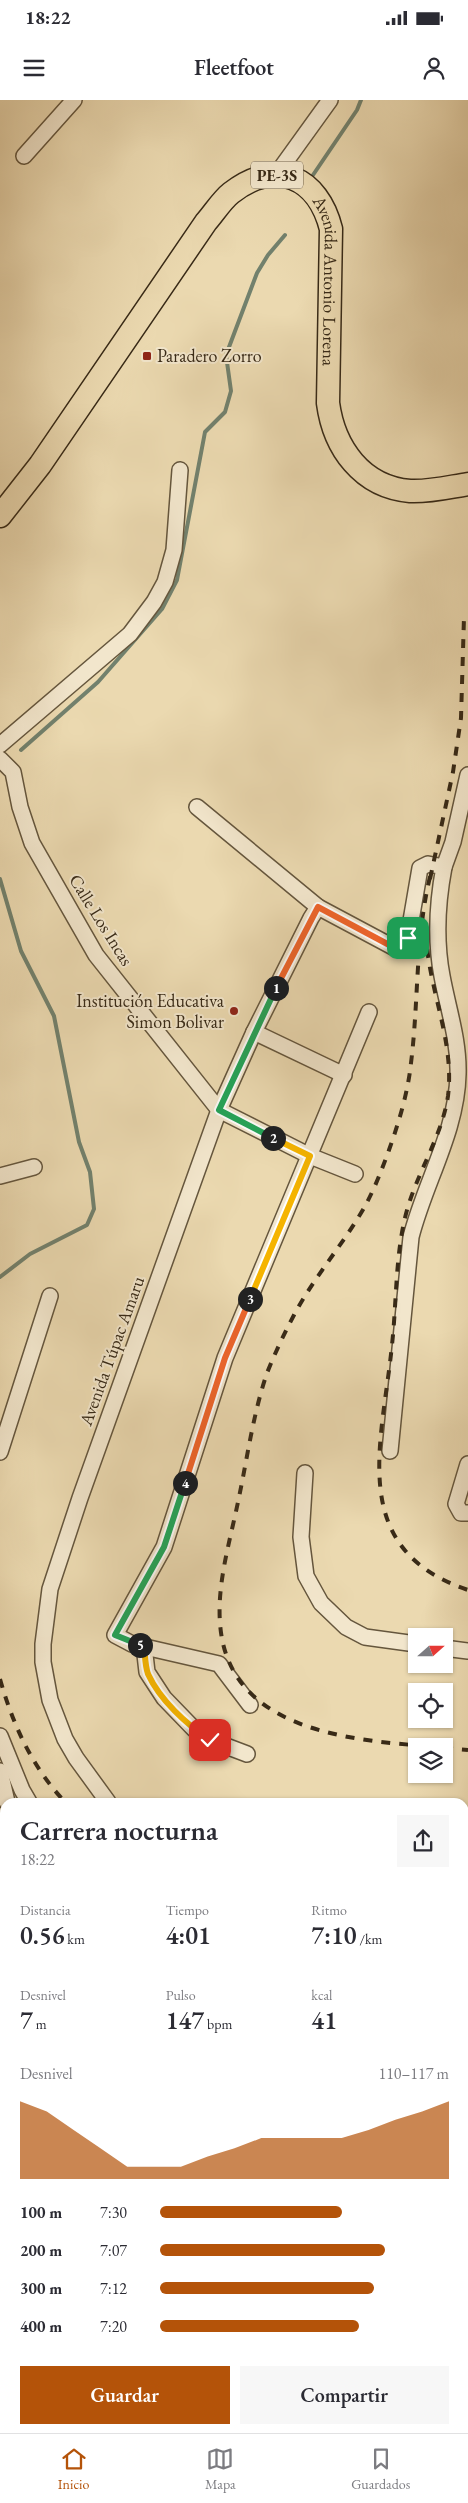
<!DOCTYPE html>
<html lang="es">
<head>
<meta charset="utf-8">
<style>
	body { margin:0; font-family:"EB Garamond",serif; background:#f7f7f7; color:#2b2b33; height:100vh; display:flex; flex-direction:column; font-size:19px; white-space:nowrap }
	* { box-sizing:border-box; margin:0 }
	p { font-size:16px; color:#7c7c81 }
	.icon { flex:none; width:28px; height:28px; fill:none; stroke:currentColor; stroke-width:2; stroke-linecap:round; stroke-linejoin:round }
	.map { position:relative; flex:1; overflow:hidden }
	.details { position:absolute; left:0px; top:1698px; width:469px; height:636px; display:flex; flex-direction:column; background:#fff; border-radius:15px 15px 0 0; box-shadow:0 1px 4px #0004 }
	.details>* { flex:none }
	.needle { width:32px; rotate:69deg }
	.buttons { position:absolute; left:408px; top:1528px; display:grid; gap:10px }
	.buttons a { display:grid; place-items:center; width:45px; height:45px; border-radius:0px; background:#fff; box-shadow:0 1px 4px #0004; font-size:25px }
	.pin { position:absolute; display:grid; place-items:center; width:42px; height:42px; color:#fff; margin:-21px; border-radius:10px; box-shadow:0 2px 8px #0006 }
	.km { position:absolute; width:25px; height:25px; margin:-12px; border-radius:50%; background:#222; color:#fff; font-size:14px; line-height:25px; text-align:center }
	.round { display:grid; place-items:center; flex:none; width:52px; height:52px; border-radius:0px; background:#f7f7f7 }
	.overview { display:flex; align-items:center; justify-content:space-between; height:85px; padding:0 20px }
	h1 { font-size:28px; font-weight:600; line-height:38px }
	.stats { display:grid; grid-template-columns:repeat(3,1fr); gap:8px; height:85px; padding:5px 20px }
	.stats div { display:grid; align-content:center }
	.stats b { font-size:25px; font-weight:600 }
	.stats small { font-size:14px; font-weight:400 }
	.stats p { font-size:14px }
	.chart { height:140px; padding:10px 20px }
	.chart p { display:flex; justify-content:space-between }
	.chart svg { width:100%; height:90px; margin-top:5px; fill:#b45309; opacity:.7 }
	.cta { display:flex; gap:10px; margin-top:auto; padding:10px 20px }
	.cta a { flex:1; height:58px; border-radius:0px; background:#b45309; color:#fff; font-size:20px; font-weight:600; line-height:58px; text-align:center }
	.cta a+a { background:#f7f7f7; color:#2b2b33 }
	ul { padding:0 20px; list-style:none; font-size:16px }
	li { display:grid; grid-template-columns:80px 60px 1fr; align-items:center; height:38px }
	li i { height:12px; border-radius:6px; background:#b45309 }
	.status { display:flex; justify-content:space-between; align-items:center; height:35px; padding:0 25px; background:#fff; direction:ltr }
	.status svg { height:14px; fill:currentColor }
	header { display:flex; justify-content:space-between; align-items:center; height:65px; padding:0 20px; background:#fff; font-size:22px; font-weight:600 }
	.dock { display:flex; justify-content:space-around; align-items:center; height:70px; border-top:1px solid #e1e1e2; background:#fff; font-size:14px; color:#7c7c81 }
	.dock a { display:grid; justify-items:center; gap:2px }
	.dock .current { color:#b45309 }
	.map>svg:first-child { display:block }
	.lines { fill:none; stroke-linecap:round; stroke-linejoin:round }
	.stream { stroke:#72816d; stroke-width:4 }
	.minor-casing { stroke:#65563d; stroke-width:18 }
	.major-casing { stroke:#382a17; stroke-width:21 }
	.highway-casing { stroke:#382a17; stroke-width:25 }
	.minor { stroke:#f2e6cc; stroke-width:15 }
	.major { stroke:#ebd9b0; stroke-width:19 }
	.highway { stroke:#ebd9b0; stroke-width:22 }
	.rail { stroke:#382a17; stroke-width:4; stroke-dasharray:9 9; stroke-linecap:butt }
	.split-1-casing { stroke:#fff; stroke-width:10 }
	.split-2-casing { stroke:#fff; stroke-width:10 }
	.split-3-casing { stroke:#fff; stroke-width:10 }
	.split-4-casing { stroke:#fff; stroke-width:10 }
	.split-5-casing { stroke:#fff; stroke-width:10 }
	.split-6-casing { stroke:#fff; stroke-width:10 }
	.split-1 { stroke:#f0652b; stroke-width:6 }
	.split-2 { stroke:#22a559; stroke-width:6 }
	.split-3 { stroke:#f5b400; stroke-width:6 }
	.split-4 { stroke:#f0652b; stroke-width:6 }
	.split-5 { stroke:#22a559; stroke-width:6 }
	.split-6 { stroke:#f5b400; stroke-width:6 }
	.poi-dot { fill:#8f2418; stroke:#f2e6cc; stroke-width:2 }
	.labels { text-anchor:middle; stroke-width:4; stroke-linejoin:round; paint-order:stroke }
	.shield { fill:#f2e6cc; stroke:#70624d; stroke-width:1 }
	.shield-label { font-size:16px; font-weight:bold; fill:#382a17 }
	.street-label { font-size:18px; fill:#382a17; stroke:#f2e6cc }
	.poi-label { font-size:18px; fill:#382a17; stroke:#f2e6cc; text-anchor:start }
</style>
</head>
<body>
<div class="status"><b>18:22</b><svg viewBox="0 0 49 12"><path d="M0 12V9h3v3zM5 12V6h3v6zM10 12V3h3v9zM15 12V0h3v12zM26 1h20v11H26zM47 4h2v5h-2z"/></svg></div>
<header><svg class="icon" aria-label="menu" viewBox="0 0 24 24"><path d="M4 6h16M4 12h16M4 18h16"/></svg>Fleetfoot<svg class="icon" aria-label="person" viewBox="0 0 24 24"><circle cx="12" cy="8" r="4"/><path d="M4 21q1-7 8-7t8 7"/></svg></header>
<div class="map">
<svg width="468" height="2333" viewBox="0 0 468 2333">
	<rect width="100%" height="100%" fill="#ebd9b0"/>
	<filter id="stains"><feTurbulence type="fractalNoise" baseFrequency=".004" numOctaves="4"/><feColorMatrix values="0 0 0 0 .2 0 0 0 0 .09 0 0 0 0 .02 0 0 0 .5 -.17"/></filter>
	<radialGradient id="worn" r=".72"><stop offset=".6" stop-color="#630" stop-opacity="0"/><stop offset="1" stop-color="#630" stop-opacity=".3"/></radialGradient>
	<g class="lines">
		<g class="stream">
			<polyline points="313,75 357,10 361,0"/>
			<polyline points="21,650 98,582 162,509 177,480 205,332 225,312 231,291 226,255 257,173 268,155 285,135"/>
			<polyline points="0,779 21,851 54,916 79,1042 90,1072 94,1109 87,1125 30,1154 0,1177"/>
		</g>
		<g class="minor-casing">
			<g id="minor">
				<polyline points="24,56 74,0"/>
				<polyline points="276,75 330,0"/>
				<polyline points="0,645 130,534 154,502 165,482 174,450 180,370"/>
				<polyline points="0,659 13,672 20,707 32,743 96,855 219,1010 310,1056 355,1074"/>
				<polyline points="197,707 318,807"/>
				<polyline points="444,767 453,742 468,675"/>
				<polyline points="254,932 344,975"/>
				<polyline points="0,1076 34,1067"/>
				<polyline points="0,1352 50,1196"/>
				<polyline points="468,1364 456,1404 461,1413 468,1413"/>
				<polyline points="305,1373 301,1437 306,1476 321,1503 346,1527 365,1537 416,1544"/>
				<polyline points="144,1546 147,1572 164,1598 194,1629 210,1640 247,1654"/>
				<polyline points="444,1548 468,1551"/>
				<polyline points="250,1605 219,1564 132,1544 115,1535 164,1447 225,1258 369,912"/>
				<polyline points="0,1636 22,1690 29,1702"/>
				<polyline points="0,1671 7,1702"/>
				<path d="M108,1702L76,1658L65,1639L50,1600L43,1562V1544L50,1489L80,1398L219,1010L254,932L311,818L318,807L393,847L403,845L408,838L420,768L428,764L444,767C437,804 435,839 442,876C448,909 459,940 458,974C457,1031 425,1082 411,1137L390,1351"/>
				<polyline points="464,1835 468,1834"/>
				<polyline points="464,1851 468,1849"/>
				<polyline points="464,2054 468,2048"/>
				<polyline points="464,2199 468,2202"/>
				<polyline points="0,2274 5,2276"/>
				<polyline points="98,2329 104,2333"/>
				<polyline points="247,2333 250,2329"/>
			</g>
		</g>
		<g class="major-casing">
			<g id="major">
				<polyline points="464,1872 468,1869"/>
				<polyline points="0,2117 5,2115"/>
			</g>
		</g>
		<g class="highway-casing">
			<g id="highway">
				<path id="s1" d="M0,416L40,365L206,122C214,113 222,100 231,93C276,58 318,77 331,129L328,303C334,348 362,387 410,391C430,392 449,387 468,384"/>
			</g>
		</g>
		<use href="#minor" class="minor"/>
		<use href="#major" class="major"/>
		<use href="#highway" class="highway"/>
		<g class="rail">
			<polyline points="430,779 453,672 461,618 464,517"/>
			<path d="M426,831C427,887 455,939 448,996C442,1036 418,1071 407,1110C395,1154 397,1199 392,1245C382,1344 346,1449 468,1490"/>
			<path d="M0,1579C13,1625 32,1667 65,1702"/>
			<path d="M426,1646C344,1640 227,1628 220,1523C217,1483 230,1441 238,1402C247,1360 253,1314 267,1273C275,1253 284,1234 294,1215C313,1179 340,1148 361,1113C373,1093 381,1072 389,1050C399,1022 408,992 411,963C419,899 415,835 431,773"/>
			<polyline points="444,1648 468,1650"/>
			<polyline points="464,1750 468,1749"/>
			<polyline points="0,2326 2,2333"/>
		</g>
	</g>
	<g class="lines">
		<g class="split-1-casing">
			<polyline id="split-1" points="276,888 318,807 393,847 403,845 408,838"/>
		</g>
		<g class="split-2-casing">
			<polyline id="split-2" points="273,1038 219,1010 276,888"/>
		</g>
		<g class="split-3-casing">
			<polyline id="split-3" points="250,1199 310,1056 273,1038"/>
		</g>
		<g class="split-4-casing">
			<polyline id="split-4" points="185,1383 225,1258 250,1199"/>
		</g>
		<g class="split-5-casing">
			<polyline id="split-5" points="140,1545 115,1535 164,1447 185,1383"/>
		</g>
		<g class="split-6-casing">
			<path id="split-6" d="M140,1545L144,1546C145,1554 145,1566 148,1574C160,1600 186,1624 210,1640"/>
		</g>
		<use href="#split-1" class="split-1"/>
		<use href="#split-2" class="split-2"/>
		<use href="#split-3" class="split-3"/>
		<use href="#split-4" class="split-4"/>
		<use href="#split-5" class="split-5"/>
		<use href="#split-6" class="split-6"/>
	</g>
	<g class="poi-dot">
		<rect x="142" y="251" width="10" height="10" rx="2.5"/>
		<circle cx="234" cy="911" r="5"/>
	</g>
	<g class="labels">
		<rect class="shield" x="251" y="61.5" width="52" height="27" rx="4"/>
		<g class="shield-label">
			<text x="277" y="81">PE-3S</text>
		</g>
		<g class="street-label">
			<text dy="6" stroke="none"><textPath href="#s1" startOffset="581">Avenida Antonio Lorena</textPath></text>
			<text transform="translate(101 820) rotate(58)" y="6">Calle Los Incas</text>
			<text transform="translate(112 1251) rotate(-70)" y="6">Avenida Túpac Amaru</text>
		</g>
		<g class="poi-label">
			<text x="157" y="262">Paradero Zorro</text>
			<text x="224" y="907" text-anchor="end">Institución Educativa<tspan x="224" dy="21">Simon Bolivar</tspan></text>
		</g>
	</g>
	<rect width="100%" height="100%" filter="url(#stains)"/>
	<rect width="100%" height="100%" fill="url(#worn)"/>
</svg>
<div class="buttons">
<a><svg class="needle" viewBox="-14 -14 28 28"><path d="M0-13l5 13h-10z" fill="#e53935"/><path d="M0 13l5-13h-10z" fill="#7c7c81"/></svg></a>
<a><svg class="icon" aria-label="locate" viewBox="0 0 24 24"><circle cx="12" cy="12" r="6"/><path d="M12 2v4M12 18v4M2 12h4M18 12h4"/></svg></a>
<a><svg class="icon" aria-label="layers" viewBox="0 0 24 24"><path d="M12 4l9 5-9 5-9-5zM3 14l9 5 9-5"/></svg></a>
</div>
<div class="pin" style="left:408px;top:838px;background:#1e9e55"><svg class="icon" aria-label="arrive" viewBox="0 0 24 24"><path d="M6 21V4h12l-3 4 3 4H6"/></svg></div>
<div class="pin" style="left:210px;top:1640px;background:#d93025"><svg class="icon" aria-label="check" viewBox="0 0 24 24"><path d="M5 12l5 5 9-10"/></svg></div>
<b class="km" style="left:276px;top:888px">1</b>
<b class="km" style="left:273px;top:1038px">2</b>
<b class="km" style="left:250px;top:1199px">3</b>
<b class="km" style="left:185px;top:1383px">4</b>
<b class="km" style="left:140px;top:1545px">5</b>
<section class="details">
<div class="overview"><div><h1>Carrera nocturna</h1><p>18:22</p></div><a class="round"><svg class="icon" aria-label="share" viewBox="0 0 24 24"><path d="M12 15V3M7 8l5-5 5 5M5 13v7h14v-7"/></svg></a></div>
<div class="stats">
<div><p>Distancia</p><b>0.56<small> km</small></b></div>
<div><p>Tiempo</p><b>4:01</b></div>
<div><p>Ritmo</p><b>7:10<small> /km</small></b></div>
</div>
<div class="stats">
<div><p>Desnivel</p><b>7<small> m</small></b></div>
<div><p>Pulso</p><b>147<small> bpm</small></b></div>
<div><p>kcal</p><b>41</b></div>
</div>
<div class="chart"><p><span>Desnivel</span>110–117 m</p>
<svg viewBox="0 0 160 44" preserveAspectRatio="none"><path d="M0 44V6L10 11L20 20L30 29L40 38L50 38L60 38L70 33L80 29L90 24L100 24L110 24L120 24L130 20L140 15L150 11L160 6V44z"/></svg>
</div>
<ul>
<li><b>100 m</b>7:30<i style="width:63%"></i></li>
<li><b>200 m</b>7:07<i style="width:78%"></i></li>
<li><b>300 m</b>7:12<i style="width:74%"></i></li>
<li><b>400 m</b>7:20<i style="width:69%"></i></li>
</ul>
<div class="cta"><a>Guardar</a><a>Compartir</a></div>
</section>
</div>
<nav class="dock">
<a class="current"><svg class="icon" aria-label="home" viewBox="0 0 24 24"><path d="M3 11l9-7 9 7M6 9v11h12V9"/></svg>Inicio</a>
<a><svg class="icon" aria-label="map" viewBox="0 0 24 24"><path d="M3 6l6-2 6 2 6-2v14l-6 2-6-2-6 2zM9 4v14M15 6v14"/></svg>Mapa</a>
<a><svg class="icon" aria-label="saved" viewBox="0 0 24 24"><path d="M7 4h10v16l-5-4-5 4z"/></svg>Guardados</a>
</nav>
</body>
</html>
